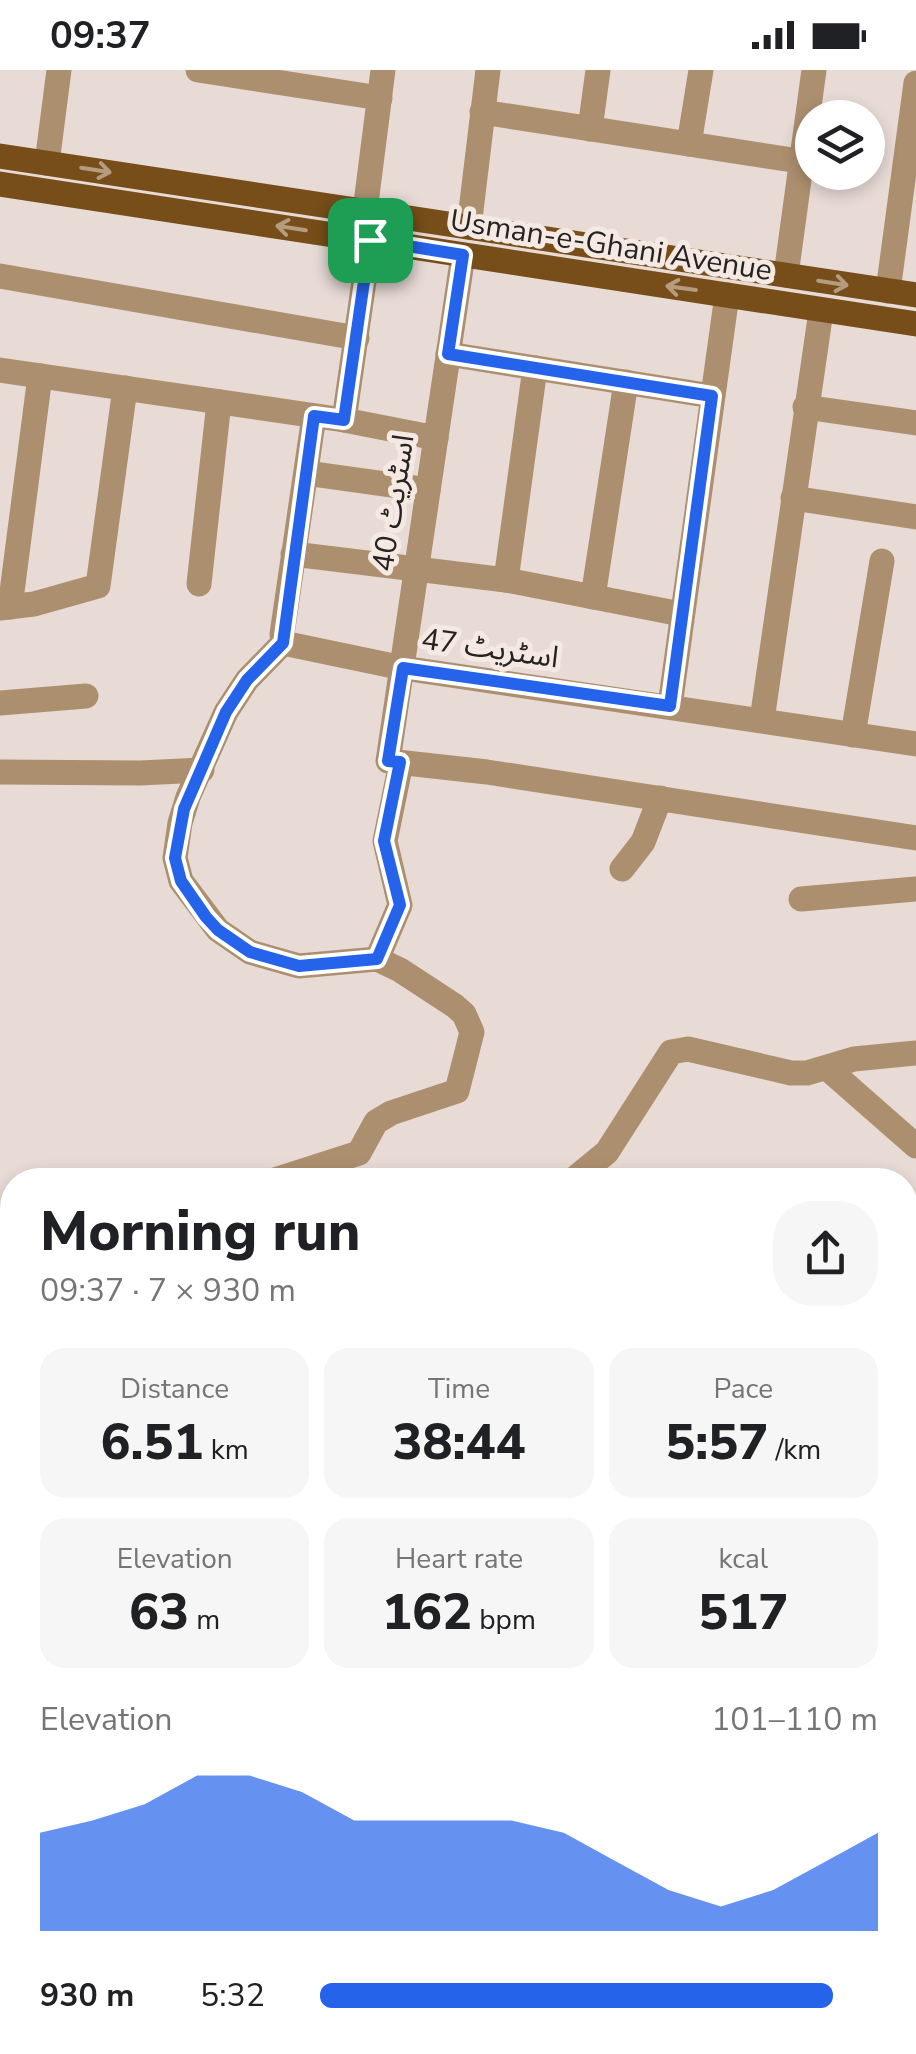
<!DOCTYPE html>
<html lang="en">
<head>
<meta charset="utf-8">
<style>
	body { margin:0; font-family:"Nunito Sans","Noto Sans Arabic",sans-serif; background:#f6f6f6; color:#202124; height:100vh; display:flex; flex-direction:column; font-size:38px; white-space:nowrap }
	* { box-sizing:border-box; margin:0 }
	p { font-size:32px; color:#757577 }
	.icon { flex:none; width:55px; height:55px; fill:none; stroke:currentColor; stroke-width:2; stroke-linecap:round; stroke-linejoin:round }
	.map { position:relative; flex:1; overflow:hidden }
	.side { position:absolute; left:0px; top:1098px; width:918px; height:888px; display:flex; flex-direction:column; background:#fff; border-radius:40px 40px 0 0; box-shadow:0 5px 15px #0003 }
	.side>* { flex:none }
	.tools { position:absolute; left:795px; top:30px; display:grid; gap:20px }
	.tools a { display:grid; place-items:center; width:90px; height:90px; border-radius:50%; background:#fff; box-shadow:0 5px 15px #0003; font-size:50px }
	.pin { position:absolute; display:grid; place-items:center; width:85px; height:85px; color:#fff; margin:-42px; border-radius:20px; box-shadow:0 5px 15px #0006 }
	.round { display:grid; place-items:center; flex:none; width:105px; height:105px; border-radius:40px; background:#f6f6f6 }
	.head { display:flex; align-items:center; justify-content:space-between; height:170px; padding:0 40px }
	h1 { font-size:55px; font-weight:800; line-height:75px }
	.figures { display:grid; grid-template-columns:repeat(3,1fr); gap:15px; height:170px; padding:10px 40px }
	.figures div { display:grid; align-content:center; border-radius:25px; background:#f6f6f6; text-align:center }
	.figures b { font-size:50px; font-weight:800 }
	.figures small { font-size:28px; font-weight:400 }
	.figures p { font-size:28px }
	.chart { height:280px; padding:20px 40px }
	.chart p { display:flex; justify-content:space-between }
	.chart svg { width:100%; height:180px; margin-top:10px; fill:#2563eb; opacity:.7 }
	ul { padding:0 40px; list-style:none; font-size:32px }
	li { display:grid; grid-template-columns:160px 120px 1fr; align-items:center; height:75px }
	li i { height:25px; border-radius:12px; background:#2563eb }
	.status { display:flex; justify-content:space-between; align-items:center; height:70px; padding:0 50px; background:#fff; direction:ltr }
	.status svg { height:28px; fill:currentColor }
	.map>svg:first-child { display:block }
	.lines { fill:none; stroke-linecap:round; stroke-linejoin:round }
	.stream { stroke:#b36c85; stroke-width:5 }
	.minor { stroke:#ac8f6e; stroke-width:25 }
	.major { stroke:#774e19; stroke-width:25 }
	.oneway { stroke:#b69c7e }
	.route-casing { stroke:#fff; stroke-width:20 }
	.route { stroke:#2563eb; stroke-width:12 }
	.labels { text-anchor:middle; stroke-width:10; stroke-linejoin:round; paint-order:stroke }
	.street-label { font-size:30px; fill:#272321; stroke:#f5e9e3 }
</style>
</head>
<body>
<div class="status"><b>09:37</b><svg viewBox="0 0 49 12"><path d="M0 12V9h3v3zM5 12V6h3v6zM10 12V3h3v9zM15 12V0h3v12zM26 1h20v11H26zM47 4h2v5h-2z"/></svg></div>
<div class="map">
<svg width="916" height="1984" viewBox="0 0 916 1984">
	<rect width="100%" height="100%" fill="#e8dbd6"/>
	<g class="lines">
		<g class="stream">
			<polyline points="905,1724 916,1724"/>
			<polyline points="0,1959 12,1933"/>
		</g>
		<g class="minor">
			<polyline points="198,0 380,28"/>
			<polyline points="482,42 799,91"/>
			<polyline points="590,59 598,0"/>
			<polyline points="689,74 701,0"/>
			<polyline points="47,93 59,0"/>
			<polyline points="365,141 383,0"/>
			<polyline points="469,157 488,0"/>
			<polyline points="463,185 388,691 487,702 916,768"/>
			<polyline points="786,205 814,0"/>
			<polyline points="0,206 357,268"/>
			<polyline points="888,221 916,13"/>
			<polyline points="448,284 712,326"/>
			<polyline points="0,300 344,350 436,368"/>
			<polyline points="805,337 916,353"/>
			<polyline points="314,346 282,564 283,573 403,598 916,674"/>
			<polyline points="344,350 370,170"/>
			<polyline points="306,403 428,420"/>
			<polyline points="793,428 916,447"/>
			<polyline points="293,484 506,510 681,544"/>
			<polyline points="506,510 535,298"/>
			<polyline points="199,514 219,332"/>
			<polyline points="593,527 626,312"/>
			<polyline points="10,537 40,306"/>
			<polyline points="0,538 34,534 98,516 125,318"/>
			<polyline points="0,633 86,626"/>
			<polyline points="670,636 727,225"/>
			<polyline points="762,650 821,241"/>
			<polyline points="853,665 882,491"/>
			<polyline points="0,702 140,703 202,700"/>
			<polyline points="622,799 643,772 660,728"/>
			<polyline points="801,829 916,819"/>
			<polyline points="377,889 400,835 385,771 401,693"/>
			<polyline points="827,998 916,1076"/>
			<polyline points="275,1110 359,1083 376,1052 391,1043 457,1021 472,962 464,944 455,936 400,900 377,889 299,896 250,882 218,860 181,811 175,788 180,753 188,727 226,642 247,610 283,573"/>
			<polyline points="573,1110 607,1082 671,982 688,979 791,1003 807,1003 854,989 916,983"/>
			<polyline points="905,1272 916,1271"/>
			<polyline points="0,1285 12,1280"/>
			<polyline points="0,1483 12,1477"/>
			<polyline points="905,1597 916,1596"/>
			<polyline points="0,1634 12,1628"/>
			<polyline points="905,1704 916,1703"/>
			<polyline points="0,1892 12,1872"/>
			<polyline points="241,1972 245,1984"/>
			<polyline points="379,1972 383,1984"/>
			<polyline points="760,1972 761,1984"/>
			<polyline points="507,1984 528,1972"/>
		</g>
		<g class="major">
			<polyline points="0,86 916,225"/>
			<polyline points="0,114 916,254"/>
		</g>
	</g>
	<defs><path id="oneway-shaft" d="M-6 0H5M1.5-3L5.5 0L1.5 3" fill="none" stroke-width="1.6" stroke-linecap="round" stroke-linejoin="round" transform="scale(2.5)"/></defs>
	<g class="oneway">
		<use href="#oneway-shaft" transform="translate(96 100) rotate(9)"/>
		<use href="#oneway-shaft" transform="translate(291 158) rotate(-171)"/>
		<use href="#oneway-shaft" transform="translate(833 213) rotate(9)"/>
		<use href="#oneway-shaft" transform="translate(681 218) rotate(-172)"/>
	</g>
	<g class="lines">
		<g class="route-casing">
			<polygon id="route" points="370,170 463,185 448,284 712,326 670,636 403,598 388,691 400,692 384,771 400,835 377,889 299,896 250,882 218,860 206,847 181,811 175,788 184,739 226,642 247,610 283,573 314,346 344,350"/>
		</g>
		<use href="#route" class="route"/>
	</g>
	<g class="labels">
		<g class="street-label">
			<text transform="translate(611 175) rotate(9)" y="10">Usman-e-Ghani Avenue</text>
			<text transform="translate(393 433) rotate(-81)" y="10">اسٹریٹ 40</text>
			<text transform="translate(490 578) rotate(8)" y="10">اسٹریٹ 47</text>
		</g>
	</g>
</svg>
<div class="tools">
<a><svg class="icon" aria-label="layers" viewBox="0 0 24 24"><path d="M12 4l9 5-9 5-9-5zM3 14l9 5 9-5"/></svg></a>
</div>
<div class="pin" style="left:370px;top:170px;background:#1e9e55"><svg class="icon" aria-label="arrive" viewBox="0 0 24 24"><path d="M6 21V4h12l-3 4 3 4H6"/></svg></div>
<section class="side">
<div class="head"><div><h1>Morning run</h1><p>09:37 · 7 × 930 m</p></div><a class="round"><svg class="icon" aria-label="share" viewBox="0 0 24 24"><path d="M12 15V3M7 8l5-5 5 5M5 13v7h14v-7"/></svg></a></div>
<div class="figures">
<div><p>Distance</p><b>6.51<small> km</small></b></div>
<div><p>Time</p><b>38:44</b></div>
<div><p>Pace</p><b>5:57<small> /km</small></b></div>
</div>
<div class="figures">
<div><p>Elevation</p><b>63<small> m</small></b></div>
<div><p>Heart rate</p><b>162<small> bpm</small></b></div>
<div><p>kcal</p><b>517</b></div>
</div>
<div class="chart"><p><span>Elevation</span>101–110 m</p>
<svg viewBox="0 0 160 44" preserveAspectRatio="none"><path d="M0 44V20L10 17L20 13L30 6L40 6L50 10L60 17L70 17L80 17L90 17L100 20L110 27L120 34L130 38L140 34L150 27L160 20V44z"/></svg>
</div>
<ul>
<li><b>930 m</b>5:32<i style="width:92%"></i></li>
</ul>
</section>
</div>
</body>
</html>
